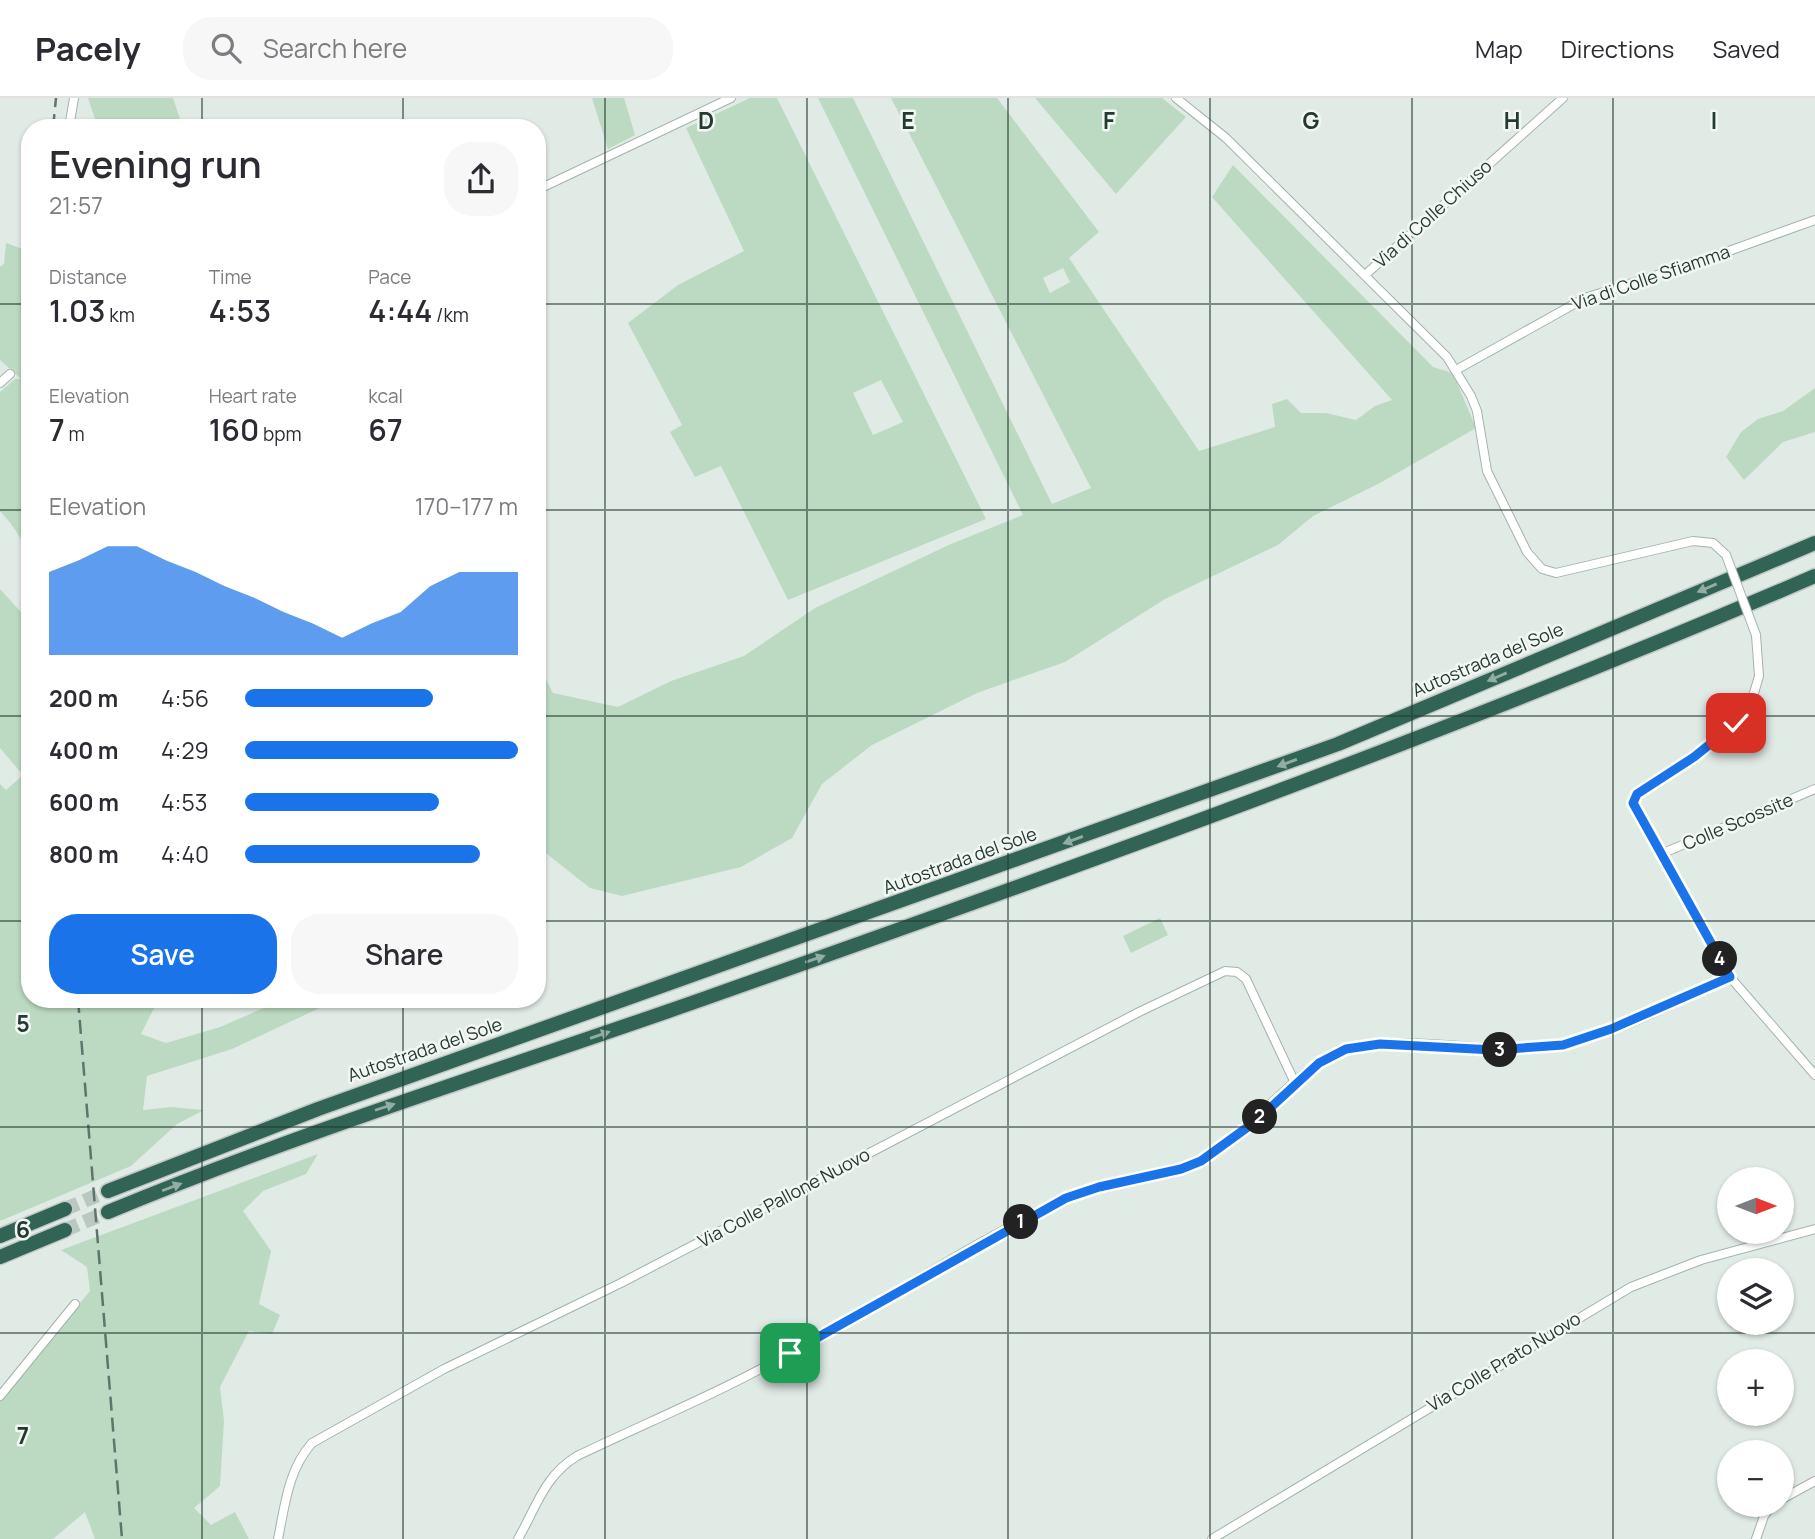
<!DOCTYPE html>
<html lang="en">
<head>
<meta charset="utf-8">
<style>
	body { margin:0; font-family:Manrope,sans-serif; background:#f7f7f7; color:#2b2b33; height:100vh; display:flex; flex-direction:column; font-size:26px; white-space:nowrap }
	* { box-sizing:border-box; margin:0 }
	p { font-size:23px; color:#7c7c81 }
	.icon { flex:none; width:38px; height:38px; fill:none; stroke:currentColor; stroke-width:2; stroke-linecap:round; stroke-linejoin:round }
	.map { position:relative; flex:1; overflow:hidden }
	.side { position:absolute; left:21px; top:21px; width:525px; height:889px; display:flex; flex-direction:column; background:#fff; border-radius:28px; box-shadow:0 2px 5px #0004 }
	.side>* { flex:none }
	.needle { width:46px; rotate:90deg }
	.buttons { position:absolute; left:1717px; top:1069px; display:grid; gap:14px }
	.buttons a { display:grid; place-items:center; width:77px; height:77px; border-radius:50%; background:#fff; box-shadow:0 2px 5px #0004; font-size:35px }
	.pin { position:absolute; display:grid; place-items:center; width:60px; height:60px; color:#fff; margin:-30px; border-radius:14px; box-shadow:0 4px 10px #0006 }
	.km { position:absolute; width:35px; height:35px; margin:-18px; border-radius:50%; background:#222; color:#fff; font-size:19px; line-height:35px; text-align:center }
	.round { display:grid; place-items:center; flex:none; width:74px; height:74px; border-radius:28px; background:#f7f7f7 }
	.head { display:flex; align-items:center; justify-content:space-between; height:119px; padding:0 28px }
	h1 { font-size:38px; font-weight:600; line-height:52px }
	.stats { display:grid; grid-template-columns:repeat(3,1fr); gap:10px; height:119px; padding:7px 28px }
	.stats div { display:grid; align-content:center }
	.stats b { font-size:30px; font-weight:600 }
	.stats small { font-size:19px; font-weight:400 }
	.stats p { font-size:19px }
	.chart { height:196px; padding:14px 28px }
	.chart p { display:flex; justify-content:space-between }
	.chart svg { width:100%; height:126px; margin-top:7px; fill:#1a73e8; opacity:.7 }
	.action { display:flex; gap:14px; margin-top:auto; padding:14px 28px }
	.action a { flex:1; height:80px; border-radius:28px; background:#1a73e8; color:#fff; font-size:28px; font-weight:600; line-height:80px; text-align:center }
	.action a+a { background:#f7f7f7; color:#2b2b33 }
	ul { padding:0 28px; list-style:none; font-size:23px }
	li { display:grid; grid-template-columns:112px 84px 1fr; align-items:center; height:52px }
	li i { height:18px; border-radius:9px; background:#1a73e8 }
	header { display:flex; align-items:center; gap:42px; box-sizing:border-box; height:98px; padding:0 35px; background:#fff; border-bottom:2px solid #e1e1e2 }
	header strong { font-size:33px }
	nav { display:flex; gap:38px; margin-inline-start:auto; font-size:24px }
	.search { width:490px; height:63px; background:#f7f7f7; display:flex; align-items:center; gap:18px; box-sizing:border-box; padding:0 24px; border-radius:28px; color:#7c7c81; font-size:26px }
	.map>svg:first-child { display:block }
	.green { fill:#bcdac1; fill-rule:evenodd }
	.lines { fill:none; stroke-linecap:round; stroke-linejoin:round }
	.motorway-tunnel { stroke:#bbc8c2; stroke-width:14; stroke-dasharray:14 7; stroke-linecap:butt }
	.minor-casing { stroke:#a4b2ac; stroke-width:10 }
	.motorway-casing { stroke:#c1c8c6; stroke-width:17 }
	.minor { stroke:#fff; stroke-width:8 }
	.motorway { stroke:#316455; stroke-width:14 }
	.rail { stroke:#5d756d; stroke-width:2.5; stroke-dasharray:14 7; stroke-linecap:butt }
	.minor-bridge-casing { stroke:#a4b2ac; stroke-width:10; stroke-linecap:butt }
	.minor-bridge { stroke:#fff; stroke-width:8 }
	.oneway { fill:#92aea4 }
	.route-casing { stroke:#fff; stroke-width:14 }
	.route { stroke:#1a73e8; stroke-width:9 }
	.grid { fill:none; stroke:#233a32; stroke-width:2; stroke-opacity:0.55 }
	.labels { text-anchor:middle; stroke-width:5; stroke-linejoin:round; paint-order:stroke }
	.street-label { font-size:18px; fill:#233a32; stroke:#f2f7f4 }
	.grid-label { font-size:23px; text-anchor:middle; font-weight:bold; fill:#233a32; stroke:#f2f7f4; stroke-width:5; stroke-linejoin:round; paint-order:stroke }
</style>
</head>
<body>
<header>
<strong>Pacely</strong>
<div class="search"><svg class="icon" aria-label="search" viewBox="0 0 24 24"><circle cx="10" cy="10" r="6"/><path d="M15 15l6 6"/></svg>Search here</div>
<nav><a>Map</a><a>Directions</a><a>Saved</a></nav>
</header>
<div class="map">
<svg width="1815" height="1441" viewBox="0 0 1815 1441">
	<rect width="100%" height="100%" fill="#e1ebe6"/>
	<g class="green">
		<polygon points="88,0 173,0 180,21 157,30 98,30"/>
		<polygon points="592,0 624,0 635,37 608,51"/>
		<path d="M750,0H777L986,421L788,502L721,368L695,379L670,334L682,327L628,225L678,187L744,153L686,30ZM881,282L903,324L873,337L853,295Z"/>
		<path d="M818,0H853L1052,406L1091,390L891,0H997L1099,134L1069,160L1199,353L1275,329L1272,306L1287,301L1301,315H1326L1356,322L1375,308L1392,302L1212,99L1233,67L1433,269L1453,275L1476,330L1378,386L1313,418L1278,447L1165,501L1065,564L977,595L872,647L822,686L792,740L741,769L622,798L590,790L537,748V565L553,595L618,609L671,583L744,558L815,510L951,446L1023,417ZM1063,170L1070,184L1050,195L1043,180Z"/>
		<polygon points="1035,0 1162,0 1186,19 1116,96"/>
		<path d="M6,145L28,153L22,281H30V901H173L155,908L141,936L166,945L220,929L285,901H339L232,951L147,978L143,1012L171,1009L204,1012L177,1026L131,1068L0,1123V686L6,692L23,677L0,650V491L30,524C29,473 37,453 0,413V294L15,281H21L0,262V169L4,166Z"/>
		<polygon points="1815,290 1815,334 1783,344 1744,382 1726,359 1741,334 1758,321 1783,313"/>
		<polygon points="1160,820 1168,837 1131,855 1123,838"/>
		<polygon points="318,1056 306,1076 263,1093 243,1113 271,1153 259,1206 280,1217 272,1236 249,1233 220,1289 224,1323 220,1388 194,1410 211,1427 235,1414 249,1441 95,1441 85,1414 53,1441 0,1441 0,1302 90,1193 87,1169 61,1152"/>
	</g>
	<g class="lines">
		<g class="motorway-tunnel">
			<polyline points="65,1111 108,1093"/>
			<polyline points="65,1132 108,1114"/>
		</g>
		<g class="minor-casing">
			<g id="minor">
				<polyline points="1176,0 1226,40 1447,259 1471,298 1477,313 1487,373 1527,454 1542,471 1556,475 1693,443 1713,445 1726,457"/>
				<polyline points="69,30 74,0"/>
				<polyline points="537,92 731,0"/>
				<polyline points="1365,177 1563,0"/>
				<polyline points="1456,272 1585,200 1704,162 1815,122"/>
				<polyline points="0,285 10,276"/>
				<polyline points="1756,537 1759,578 1749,612 1694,659 1637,696 1633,708 1730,879 1815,977"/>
				<polyline points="1661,756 1815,691"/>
				<polyline points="0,1298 75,1206"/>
				<polyline points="1782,1401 1815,1383"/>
				<path d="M278,1441C285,1407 288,1372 312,1345L444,1271L621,1185L1139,914L1225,873L1237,874L1246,881L1295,985"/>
				<path d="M518,1441C536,1410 544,1378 577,1358C648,1324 721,1294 790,1255C882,1205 970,1146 1064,1101C1107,1081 1158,1085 1200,1063C1252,1036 1292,972 1341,953C1393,934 1480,955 1539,950C1605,944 1670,906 1730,879"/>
				<polyline points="1212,1441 1631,1189 1701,1162 1815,1131"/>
				<polyline points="1756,1441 1764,1418 1772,1407"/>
			</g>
		</g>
		<g class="motorway-casing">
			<g id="motorway">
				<polyline points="108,1093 318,1011 1338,646 1815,445"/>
				<path d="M108,1114C303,1033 504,971 703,901C1077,769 1450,635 1815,478"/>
				<polyline points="0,1138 65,1111"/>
				<polyline points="0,1159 65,1132"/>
			</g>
		</g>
		<use href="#minor" class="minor"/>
		<use href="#motorway" class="motorway"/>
		<g class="rail">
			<polyline points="53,30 56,0"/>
			<polyline points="78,901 122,1441"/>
		</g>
		<g class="minor-bridge-casing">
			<polyline id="minor-bridge" points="1726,457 1756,537"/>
		</g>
		<use href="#minor-bridge" class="minor-bridge"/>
	</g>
	<defs><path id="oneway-solid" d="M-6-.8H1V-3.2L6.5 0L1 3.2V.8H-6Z" transform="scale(1.75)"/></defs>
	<g class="oneway">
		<use href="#oneway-solid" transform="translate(1707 490) rotate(157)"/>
		<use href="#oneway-solid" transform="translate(1497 579) rotate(157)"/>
		<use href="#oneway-solid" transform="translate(1287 665) rotate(160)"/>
		<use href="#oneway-solid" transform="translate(1073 742) rotate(160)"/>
		<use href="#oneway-solid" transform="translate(815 861) rotate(-19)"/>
		<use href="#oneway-solid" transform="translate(600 937) rotate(-19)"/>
		<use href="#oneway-solid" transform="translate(385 1009) rotate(-18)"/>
		<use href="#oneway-solid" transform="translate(172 1089) rotate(-21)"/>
	</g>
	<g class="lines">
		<g class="route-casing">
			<polyline id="route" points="790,1255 1066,1100 1099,1089 1181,1071 1201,1063 1256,1023 1319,965 1346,951 1380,946 1494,952 1563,947 1611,931 1730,879 1633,705 1637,696 1694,659 1736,625"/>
		</g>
		<use href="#route" class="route"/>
	</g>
	<path class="grid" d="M202,0V30M403,0V30M605,0V1441M807,0V1441M1008,0V1441M1210,0V1441M1412,0V1441M1613,0V1441M0,206H30M537,206H1815M0,412H30M537,412H1815M0,618H30M537,618H1815M0,823H30M537,823H1815M202,901V1441M403,901V1441M0,1029H1815M0,1235H1815"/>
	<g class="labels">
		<g class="street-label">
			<text transform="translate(1433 116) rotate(-42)" y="6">Via di Colle Chiuso</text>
			<text transform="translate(1651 180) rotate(-19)" y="6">Via di Colle Sfiamma</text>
			<text transform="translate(1488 562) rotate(-23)" y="6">Autostrada del Sole</text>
			<text transform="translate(1738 724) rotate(-23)" y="6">Colle Scossite</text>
			<text transform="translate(960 763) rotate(-20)" y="6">Autostrada del Sole</text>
			<text transform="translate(425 952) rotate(-19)" y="6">Autostrada del Sole</text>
			<text transform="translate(784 1100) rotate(-28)" y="6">Via Colle Pallone Nuovo</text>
			<text transform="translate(1504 1264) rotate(-31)" y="6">Via Colle Prato Nuovo</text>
		</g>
	</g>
	<g class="grid-label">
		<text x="706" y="31">D</text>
		<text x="908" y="31">E</text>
		<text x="1109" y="31">F</text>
		<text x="1311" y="31">G</text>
		<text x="1512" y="31">H</text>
		<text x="1714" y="31">I</text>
		<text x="23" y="934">5</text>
		<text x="23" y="1140">6</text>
		<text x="23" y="1346">7</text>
	</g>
</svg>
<div class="buttons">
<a><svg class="needle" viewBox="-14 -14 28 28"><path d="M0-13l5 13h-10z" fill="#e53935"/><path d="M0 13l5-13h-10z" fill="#7c7c81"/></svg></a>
<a><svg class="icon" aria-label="layers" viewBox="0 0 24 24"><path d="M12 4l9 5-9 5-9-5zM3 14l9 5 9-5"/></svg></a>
<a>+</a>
<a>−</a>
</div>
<div class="pin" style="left:790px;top:1255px;background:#1e9e55"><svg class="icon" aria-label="arrive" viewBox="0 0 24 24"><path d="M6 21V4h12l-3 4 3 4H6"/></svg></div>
<div class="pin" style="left:1736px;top:625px;background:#d93025"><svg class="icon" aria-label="check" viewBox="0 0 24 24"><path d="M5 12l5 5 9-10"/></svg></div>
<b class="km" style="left:1021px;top:1124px">1</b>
<b class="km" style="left:1260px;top:1019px">2</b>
<b class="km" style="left:1500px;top:952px">3</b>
<b class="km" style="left:1720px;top:861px">4</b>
<section class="side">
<div class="head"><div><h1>Evening run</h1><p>21:57</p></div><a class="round"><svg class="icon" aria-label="share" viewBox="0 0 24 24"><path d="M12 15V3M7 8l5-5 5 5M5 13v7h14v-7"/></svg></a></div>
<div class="stats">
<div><p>Distance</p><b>1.03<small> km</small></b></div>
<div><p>Time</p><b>4:53</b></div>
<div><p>Pace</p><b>4:44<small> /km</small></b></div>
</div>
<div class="stats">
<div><p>Elevation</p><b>7<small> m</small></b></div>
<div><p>Heart rate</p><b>160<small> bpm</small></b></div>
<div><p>kcal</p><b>67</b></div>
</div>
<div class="chart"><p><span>Elevation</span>170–177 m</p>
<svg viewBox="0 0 160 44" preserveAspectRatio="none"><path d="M0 44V15L10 11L20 6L30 6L40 11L50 15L60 20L70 24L80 29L90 33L100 38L110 33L120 29L130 20L140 15L150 15L160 15V44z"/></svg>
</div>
<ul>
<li><b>200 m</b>4:56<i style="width:69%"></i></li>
<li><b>400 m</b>4:29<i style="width:100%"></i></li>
<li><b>600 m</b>4:53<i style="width:71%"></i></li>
<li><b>800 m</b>4:40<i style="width:86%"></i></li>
</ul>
<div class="action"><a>Save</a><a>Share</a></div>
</section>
</div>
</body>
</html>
